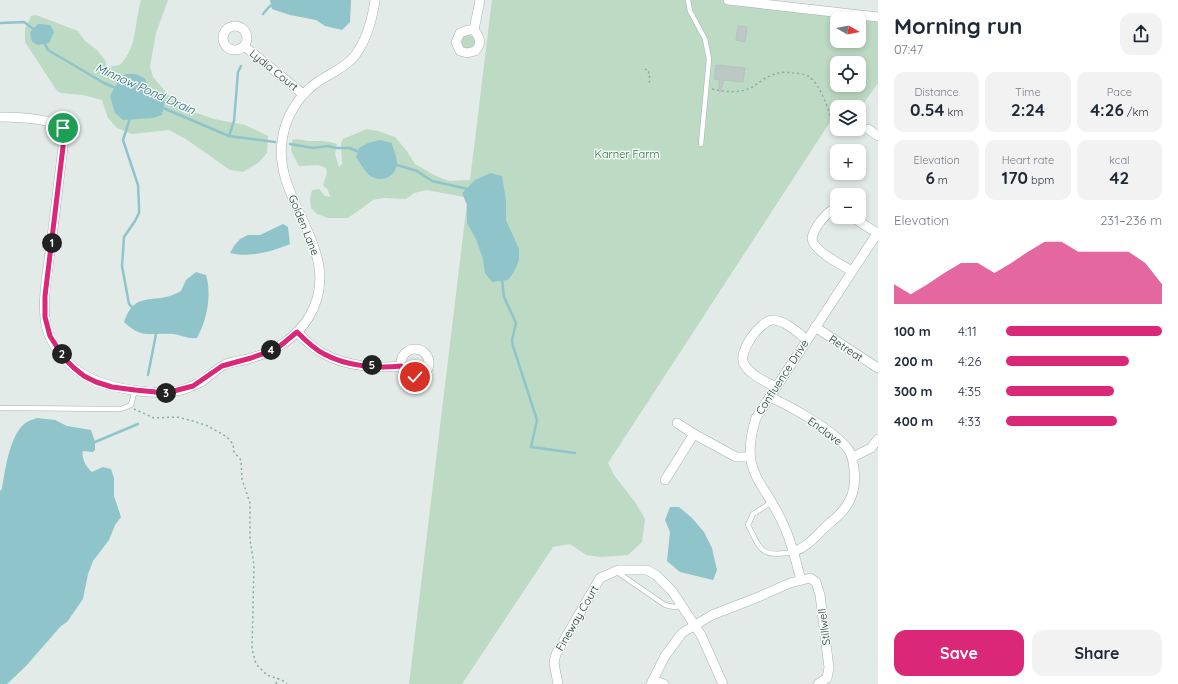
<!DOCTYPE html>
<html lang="en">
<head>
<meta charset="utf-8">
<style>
	body { margin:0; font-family:Quicksand,sans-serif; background:#f2f2f3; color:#1f2937; height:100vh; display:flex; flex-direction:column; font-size:15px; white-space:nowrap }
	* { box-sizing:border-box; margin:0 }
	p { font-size:13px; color:#747a83 }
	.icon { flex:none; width:22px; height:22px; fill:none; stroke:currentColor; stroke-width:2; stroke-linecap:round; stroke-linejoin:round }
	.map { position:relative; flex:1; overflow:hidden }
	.side { display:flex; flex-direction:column; background:#fff; width:300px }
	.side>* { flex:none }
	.needle { width:26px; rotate:99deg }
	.buttons { position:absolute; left:830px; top:12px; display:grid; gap:8px }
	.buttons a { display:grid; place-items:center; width:36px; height:36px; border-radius:8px; background:#fff; box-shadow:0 2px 6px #0003; font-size:20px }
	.pin { position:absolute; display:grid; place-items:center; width:34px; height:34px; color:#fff; margin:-17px; border:2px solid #fff; border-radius:50%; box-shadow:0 1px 4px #0007 }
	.km { position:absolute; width:20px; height:20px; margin:-10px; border-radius:50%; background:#222; color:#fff; font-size:11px; line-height:20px; text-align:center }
	.round { display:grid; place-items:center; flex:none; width:42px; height:42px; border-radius:12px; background:#f2f2f3 }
	.overview { display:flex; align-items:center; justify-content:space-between; height:68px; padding:0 16px }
	h1 { font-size:22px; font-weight:800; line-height:30px }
	.figures { display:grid; grid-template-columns:repeat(3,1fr); gap:6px; height:68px; padding:4px 16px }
	.figures div { display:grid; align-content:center; border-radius:10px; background:#f2f2f3; text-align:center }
	.figures b { font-size:17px; font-weight:800 }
	.figures small { font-size:11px; font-weight:400 }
	.figures p { font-size:11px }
	.chart { height:112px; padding:8px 16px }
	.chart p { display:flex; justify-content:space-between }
	.chart svg { width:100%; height:72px; margin-top:4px; fill:#db2777; opacity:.7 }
	.action { display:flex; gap:8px; margin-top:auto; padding:8px 16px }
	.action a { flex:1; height:46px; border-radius:12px; background:#db2777; color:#fff; font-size:16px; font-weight:800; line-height:46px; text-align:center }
	.action a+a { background:#f2f2f3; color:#1f2937 }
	ul { padding:0 16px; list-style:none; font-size:13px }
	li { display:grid; grid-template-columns:64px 48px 1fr; align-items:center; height:30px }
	li i { height:10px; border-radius:5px; background:#db2777 }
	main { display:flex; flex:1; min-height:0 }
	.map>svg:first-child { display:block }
	.green { fill:#bddac4; fill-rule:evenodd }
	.water { fill:#8fc4cb }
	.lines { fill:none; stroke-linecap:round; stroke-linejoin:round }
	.stream { stroke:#8fc4cb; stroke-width:2.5 }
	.building { fill:#bbc8c3; stroke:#b5c4bd }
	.service-casing { stroke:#a5b2ae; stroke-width:5.5 }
	.minor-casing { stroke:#a5b2ae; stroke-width:10 }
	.path { stroke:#85ac9f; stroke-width:1.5; stroke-dasharray:2 3; stroke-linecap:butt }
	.service { stroke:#fff; stroke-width:4.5 }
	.minor { stroke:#fff; stroke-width:9 }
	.route-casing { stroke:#fff; stroke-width:8 }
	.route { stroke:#db2777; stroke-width:5 }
	.labels { text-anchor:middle; stroke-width:3; stroke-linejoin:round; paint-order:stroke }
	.street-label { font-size:11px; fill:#243a34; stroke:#f2f8f5 }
	.park-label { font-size:11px; fill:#316e47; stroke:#f2f8f5 }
	.water-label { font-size:12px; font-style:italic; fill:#236671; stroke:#f2f8f5 }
</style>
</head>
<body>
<main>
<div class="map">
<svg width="878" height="684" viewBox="0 0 878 684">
	<rect width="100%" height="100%" fill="#e2ebe7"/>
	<g class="green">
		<path d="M141,0H168L156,33L150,66L153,77L170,97L191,111L214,119L245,125L268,136L267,153L259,162L243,172L230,170L186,139L169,130L132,134L117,128L108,118L102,100L83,95L61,93L57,91L25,42V29L31,16L36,15L78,31L85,41L96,49L105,60L107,67L120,65C138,46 134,24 141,0ZM126,74H136L145,78L150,92L156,94L115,113Z"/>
		<path d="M492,0H739L878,17V83L859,110V107H837V120L832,119L608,463L614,475L635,502L645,519L642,542L628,555L600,557L586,555L570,544L553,547L462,684H409L469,186L462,193L464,197L427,190L414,193L406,199L384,198L373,200L348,218H328L317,214L311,208L310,199L312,190L319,189L325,196L330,197L328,190L323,185L327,173L326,168L318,165L299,166L291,151L292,140C298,138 302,140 308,141C319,141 326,140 337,144L335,154L339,167L342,164L341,143L343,139L367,129L378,131L395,137L406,150L415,164L436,176L449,181L470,180ZM837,19H859V41H837ZM837,63H859V85H837ZM392,143L397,162L371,176Z"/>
		<circle cx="468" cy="42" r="7"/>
	</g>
	<g class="water">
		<polygon points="270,0 351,0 350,22 342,30 325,26 316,20 290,15 272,9"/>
		<polygon points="38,24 42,24 50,25 54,32 49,43 38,45 32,42 30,32"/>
		<polygon points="126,74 136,74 145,78 150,92 156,94 165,101 162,115 153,118 123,120 115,113 110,96 120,78"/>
		<path d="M380,140L392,143C393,149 397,157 397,162C397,177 381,184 369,175C364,170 360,163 356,157L359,148L368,143Z"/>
		<polygon points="491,173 502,176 506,200 506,220 519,249 519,260 514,272 508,280 492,282 485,273 483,259 476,239 467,223 467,205 462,193 475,180"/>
		<path d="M283,224L288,227L290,244C270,252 251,258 230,253L234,246L240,239L248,235H260Z"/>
		<path d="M196,272L206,275C212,295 207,320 197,338C187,339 182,335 173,334C150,332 143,340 124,322C133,296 145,301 166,297C171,296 177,293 181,291L186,280Z"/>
		<path d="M37,418L55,420L67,426L91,430L95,442V450L93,452L83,451C81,458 86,467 92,472L103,467L111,469L114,478V496L121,517L115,525L109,540L93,561L88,574L83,599L67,622L61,626L26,666L7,684H0V491L2,489C5,471 9,439 23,425C27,421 32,420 37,418Z"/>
		<polygon points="670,507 679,507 692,518 704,532 712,548 717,570 713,580 680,572 667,561 670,532 665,520"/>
	</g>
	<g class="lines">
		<g class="stream">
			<polyline points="263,14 269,7 273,4"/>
			<polyline points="0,23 24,22 35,30"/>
			<polyline points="44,42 48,50 104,83 118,89"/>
			<polyline points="161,107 229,136 275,142"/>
			<polyline points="130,118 123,140 138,185 139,206 139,213 135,221 124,237 122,266 129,304 134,309"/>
			<polyline points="229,136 234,121 238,72 241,66"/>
			<polyline points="290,144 313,148 328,146 336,148 350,148 359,152"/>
			<polyline points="394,164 417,171 432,181 468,189"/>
			<polyline points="502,279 504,297 516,323 512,340 513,346 537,420 531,447 575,453"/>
			<polyline points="148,375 156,334 155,332"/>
			<polyline points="95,442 138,424"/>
		</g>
	</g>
	<g class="building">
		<polygon points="738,26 747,27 745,42 736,40"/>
		<polygon points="716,65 745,68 743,82 724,80 720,92 719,92 719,80 714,79"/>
	</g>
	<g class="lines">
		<g class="service-casing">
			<g id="service">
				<polyline points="688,0 690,11 705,39 709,59 701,144"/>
				<polyline points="0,408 121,409 131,405 135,390"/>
				<path d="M772,502L753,514L748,525C761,550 760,558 793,552"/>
				<polyline points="617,572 665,605 674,607 682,606"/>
			</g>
		</g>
		<g class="minor-casing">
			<g id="minor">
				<polyline points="728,0 878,17"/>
				<circle cx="235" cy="38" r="12"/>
				<path d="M468,30H474C480,37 482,44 475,51L467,53L460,51L456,42L460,33Z"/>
				<polyline points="474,30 480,0"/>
				<polyline points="244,46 303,94"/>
				<path d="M0,117C17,117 49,118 63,128V147C59,180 55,212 51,245C48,271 39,310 49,335C67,374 99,386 139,391C153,392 167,394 182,390C188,388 195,385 201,382C210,376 217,368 226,364C234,361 243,361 251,358C274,352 296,338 309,317C347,253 273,203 282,141C285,117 299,94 319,81C330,74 343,68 352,59C366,43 372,21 375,0"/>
				<polyline points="868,129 878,136"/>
				<path d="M837,209C829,210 825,216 820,222C817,226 813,233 812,238C812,250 843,266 852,271"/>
				<polyline points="852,217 877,233"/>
				<polyline points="815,327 878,368"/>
				<path d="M297,332C305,340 314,349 324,354C346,366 377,369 401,366"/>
				<circle cx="415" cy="363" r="14"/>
				<path d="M776,387C766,382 750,375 744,364C737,353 760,320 773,320C785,320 798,333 807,340"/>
				<path d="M770,397C792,407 833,430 848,449C853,456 853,462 854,469C857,492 849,508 831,522C818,533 810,546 793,552"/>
				<polyline points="677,423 694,434"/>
				<polyline points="853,457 871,448 878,439"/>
				<polyline points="665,480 694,434 736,457 749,457"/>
				<path d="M801,580C796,562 792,543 784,526C765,481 738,474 756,418L878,232"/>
				<polyline points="653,680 664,684"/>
				<polyline points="558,684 554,663 556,654 600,578 618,570 647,570 656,575 672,591 682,606 701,635 723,684"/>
				<polyline points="651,684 665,656 682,633 712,615 756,598 790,583 810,578 816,582 820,595 829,668 827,678 818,684"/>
			</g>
		</g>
		<g class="path">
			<polyline points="645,69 649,71 648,75 650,78 649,85"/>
			<path d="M712,89C725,92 742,94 754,86C760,82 767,76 775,74C780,72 787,72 793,73C797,73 804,74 808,76C821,84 829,111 833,125L837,126"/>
			<polyline points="134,409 154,418 177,417 193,421 208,426 227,437 233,444 234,452 241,460 242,479 250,503 250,540 254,565 252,649 256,664 267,675 282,680 287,684"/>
			<polyline points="276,684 278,678"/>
		</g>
		<use href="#service" class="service"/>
		<use href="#minor" class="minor"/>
	</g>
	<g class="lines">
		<g class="route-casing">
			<path id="route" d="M63,128V147L45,296V317L50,336L64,358L74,368L84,376L96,382L112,387L135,390L166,393L193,386L222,366L251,358L268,352L280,346L297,332C305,340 314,349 324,354C346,366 377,369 401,366L407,374L415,377"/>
		</g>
		<use href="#route" class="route"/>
	</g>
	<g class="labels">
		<g class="street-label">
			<text transform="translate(274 70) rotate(39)" y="4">Lydia Court</text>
			<text transform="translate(304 225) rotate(68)" y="4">Golden Lane</text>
			<text transform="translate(846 348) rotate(33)" y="4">Retreat</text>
			<text transform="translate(782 377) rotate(-57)" y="4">Confluence Drive</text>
			<text transform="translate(825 431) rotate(36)" y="4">Enclave</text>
			<text transform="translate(577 618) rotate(-60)" y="4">Fineway Court</text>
			<text transform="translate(824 627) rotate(-97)" y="4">Stillwell</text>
		</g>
		<g class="park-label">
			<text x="627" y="158">Karner Farm</text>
		</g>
		<g class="water-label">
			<text transform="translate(145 89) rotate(24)" y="4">Minnow Pond Drain</text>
		</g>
	</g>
</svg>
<div class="buttons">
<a><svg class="needle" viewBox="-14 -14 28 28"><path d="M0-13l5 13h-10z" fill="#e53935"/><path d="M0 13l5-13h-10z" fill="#747a83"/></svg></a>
<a><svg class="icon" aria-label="locate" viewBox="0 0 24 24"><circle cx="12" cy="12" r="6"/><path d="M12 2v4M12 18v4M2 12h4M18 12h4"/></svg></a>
<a><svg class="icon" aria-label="layers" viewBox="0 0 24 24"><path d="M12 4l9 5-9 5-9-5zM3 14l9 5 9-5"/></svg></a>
<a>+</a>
<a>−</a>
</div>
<div class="pin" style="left:63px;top:128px;background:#1e9e55"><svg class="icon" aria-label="arrive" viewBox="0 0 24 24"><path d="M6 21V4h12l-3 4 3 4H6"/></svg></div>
<div class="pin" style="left:415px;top:377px;background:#d93025"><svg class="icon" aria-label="check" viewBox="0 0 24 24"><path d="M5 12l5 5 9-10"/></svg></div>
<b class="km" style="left:52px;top:243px">1</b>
<b class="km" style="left:62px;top:354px">2</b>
<b class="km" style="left:166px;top:393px">3</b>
<b class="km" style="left:271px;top:350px">4</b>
<b class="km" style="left:372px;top:365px">5</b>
</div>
<section class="side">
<div class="overview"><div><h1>Morning run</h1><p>07:47</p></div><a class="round"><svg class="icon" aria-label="share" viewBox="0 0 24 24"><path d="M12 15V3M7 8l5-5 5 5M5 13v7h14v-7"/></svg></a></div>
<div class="figures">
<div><p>Distance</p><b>0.54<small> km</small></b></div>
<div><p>Time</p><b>2:24</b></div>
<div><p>Pace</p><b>4:26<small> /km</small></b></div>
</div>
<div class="figures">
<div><p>Elevation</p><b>6<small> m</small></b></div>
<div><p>Heart rate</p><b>170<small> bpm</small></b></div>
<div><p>kcal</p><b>42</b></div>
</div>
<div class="chart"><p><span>Elevation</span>231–236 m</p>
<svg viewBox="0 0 160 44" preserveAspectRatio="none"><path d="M0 44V32L10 38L20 32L30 25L40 19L50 19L60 25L70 19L80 12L90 6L100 6L110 12L120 12L130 12L140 12L150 19L160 32V44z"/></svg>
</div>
<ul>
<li><b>100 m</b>4:11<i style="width:100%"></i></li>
<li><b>200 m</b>4:26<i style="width:79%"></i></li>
<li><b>300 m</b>4:35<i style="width:69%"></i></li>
<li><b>400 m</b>4:33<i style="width:71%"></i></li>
</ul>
<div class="action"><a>Save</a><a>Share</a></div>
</section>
</main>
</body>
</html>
